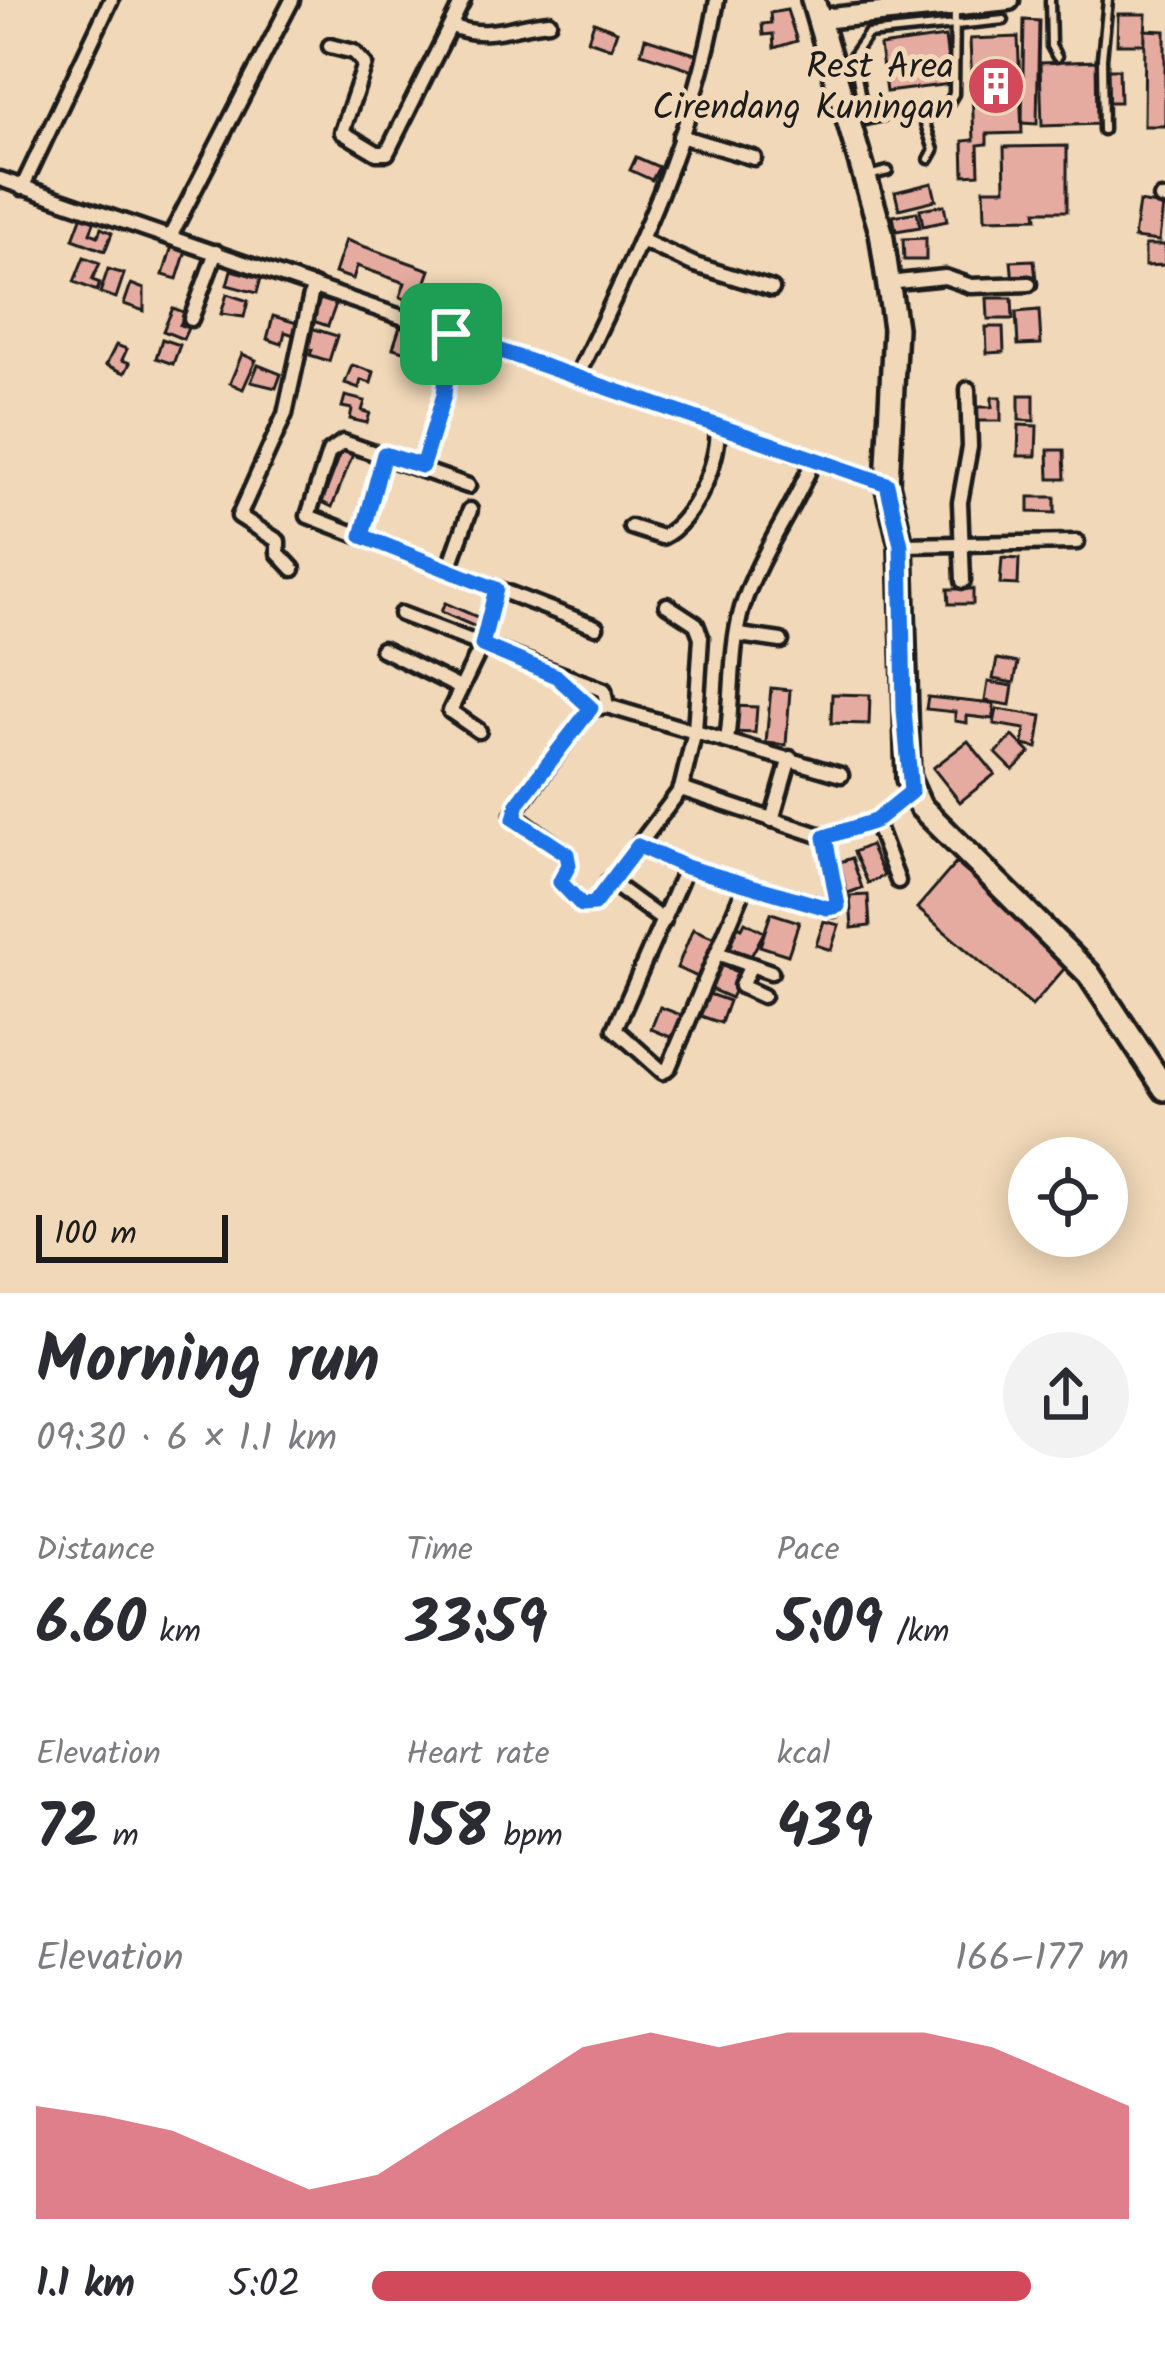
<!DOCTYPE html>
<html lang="en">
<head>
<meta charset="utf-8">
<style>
	body { margin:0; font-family:Kalam,sans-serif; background:#f2f2f3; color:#2b2b33; height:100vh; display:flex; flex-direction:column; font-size:45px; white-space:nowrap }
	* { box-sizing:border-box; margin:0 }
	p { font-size:39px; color:#7c7c81 }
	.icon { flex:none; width:66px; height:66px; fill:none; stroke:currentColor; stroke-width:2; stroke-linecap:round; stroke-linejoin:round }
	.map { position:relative; height:1293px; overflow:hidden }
	.panel { display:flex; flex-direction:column; background:#fff; flex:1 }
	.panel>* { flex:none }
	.controls { position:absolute; left:1008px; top:1137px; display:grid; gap:24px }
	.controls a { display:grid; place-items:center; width:120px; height:120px; border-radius:50%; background:#fff; box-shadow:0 6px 30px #0003; font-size:60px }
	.scale { position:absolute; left:36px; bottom:30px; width:192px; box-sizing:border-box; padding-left:12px; border:6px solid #1c1c1c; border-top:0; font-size:33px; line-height:42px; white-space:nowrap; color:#1c1c1c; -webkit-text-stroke:9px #f0d8b8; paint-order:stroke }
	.pin { position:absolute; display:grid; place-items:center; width:102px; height:102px; color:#fff; margin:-51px; border-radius:24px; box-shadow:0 6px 18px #0006 }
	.round { display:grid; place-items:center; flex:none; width:126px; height:126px; border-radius:63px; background:#f2f2f3 }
	.head { display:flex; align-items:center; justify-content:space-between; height:204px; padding:0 36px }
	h1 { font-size:66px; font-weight:700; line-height:90px }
	.metrics { display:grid; grid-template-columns:repeat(3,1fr); gap:18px; height:204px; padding:12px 36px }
	.metrics div { display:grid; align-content:center }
	.metrics b { font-size:60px; font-weight:700 }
	.metrics small { font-size:33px; font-weight:400 }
	.metrics p { font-size:33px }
	.chart { height:336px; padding:24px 36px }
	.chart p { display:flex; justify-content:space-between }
	.chart svg { width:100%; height:216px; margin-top:12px; fill:#d1495b; opacity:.7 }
	ul { padding:0 36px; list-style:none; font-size:39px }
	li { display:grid; grid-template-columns:192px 144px 1fr; align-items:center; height:90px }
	li i { height:30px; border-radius:15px; background:#d1495b }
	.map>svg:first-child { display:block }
	.building { fill:#e5aba0; stroke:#1c1c1c; stroke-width:3 }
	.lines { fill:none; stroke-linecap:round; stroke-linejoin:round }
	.service-casing { stroke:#1c1c1c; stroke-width:15 }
	.minor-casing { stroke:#1c1c1c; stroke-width:21 }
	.secondary-casing { stroke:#1c1c1c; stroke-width:27 }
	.primary-casing { stroke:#1c1c1c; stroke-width:30 }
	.service { stroke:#f0d8b8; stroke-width:6 }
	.minor { stroke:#f0d8b8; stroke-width:12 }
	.secondary { stroke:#f0d8b8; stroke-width:18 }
	.primary { stroke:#f0d8b8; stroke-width:21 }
	.route-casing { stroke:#fff; stroke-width:24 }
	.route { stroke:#1a73e8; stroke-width:15 }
	.labels { text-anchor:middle; stroke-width:10; stroke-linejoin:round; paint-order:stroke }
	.poi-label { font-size:36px; fill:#1c1c1c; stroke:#f0d8b8; text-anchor:end }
</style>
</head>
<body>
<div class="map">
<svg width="1165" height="1293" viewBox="0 0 1165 1293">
	<rect width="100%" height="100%" fill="#f0d8b8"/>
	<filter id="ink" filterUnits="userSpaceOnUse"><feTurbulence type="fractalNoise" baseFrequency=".00833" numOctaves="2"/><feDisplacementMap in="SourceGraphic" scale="24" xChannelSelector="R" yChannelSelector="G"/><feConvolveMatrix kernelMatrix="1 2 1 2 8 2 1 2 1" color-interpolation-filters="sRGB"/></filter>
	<g filter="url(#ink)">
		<g class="building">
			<polygon points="787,10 797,41 774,48 773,34 763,35 762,24 771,23 770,13"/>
			<polygon points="1118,14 1146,14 1145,44 1117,44"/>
			<polygon points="1024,20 1039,21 1037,124 1022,123"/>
			<polygon points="594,22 617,31 611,48 588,40"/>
			<polygon points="1145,30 1165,31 1165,126 1144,126"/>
			<polygon points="945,37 951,84 886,92 880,46"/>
			<polygon points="1018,37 1022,133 987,134 987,144 978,145 979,174 964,175 963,141 974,140 970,39"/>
			<polygon points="645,38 701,56 696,71 641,53"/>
			<polygon points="1098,61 1100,124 1042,126 1040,63"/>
			<polygon points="1105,69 1119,69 1120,102 1106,102"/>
			<polygon points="1067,146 1067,211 1036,211 1037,218 985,219 984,189 1005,189 1004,147"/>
			<polygon points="636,157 659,167 652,180 630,170"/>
			<polygon points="932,183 936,200 899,209 895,192"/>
			<polygon points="1139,202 1163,206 1159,241 1134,238"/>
			<polygon points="944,205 947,221 923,226 920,209"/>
			<polygon points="917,212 920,227 896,231 893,216"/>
			<polygon points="82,215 95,220 90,233 98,236 101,228 112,233 105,251 73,239"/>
			<polygon points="926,238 926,260 904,260 903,239"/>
			<polygon points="346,240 430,270 418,304 400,297 405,283 357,266 353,279 335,273"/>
			<polygon points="1145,245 1165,245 1165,265 1145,266"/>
			<polygon points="172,246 186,251 177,279 163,275"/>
			<polygon points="84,257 100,263 92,280 100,283 97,291 74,282"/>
			<polygon points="1034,260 1036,280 1013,282 1011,261"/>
			<polygon points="108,269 124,274 116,298 100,293"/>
			<polygon points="231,270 261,278 257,293 227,285"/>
			<polygon points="131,284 144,289 144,311 124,304"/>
			<polygon points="227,294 248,301 244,317 221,314"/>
			<polygon points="987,298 1012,298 1013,319 988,319"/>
			<polygon points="320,299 336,304 328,326 313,321"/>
			<polygon points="173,308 186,313 180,325 188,328 183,339 163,331"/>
			<polygon points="1039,310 1041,344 1018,345 1016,312"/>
			<polygon points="273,316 297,323 294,335 285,332 282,344 267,339"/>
			<polygon points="308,327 337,336 329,361 310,355 312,350 301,346"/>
			<polygon points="400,327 414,332 411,343 423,346 420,356 393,348"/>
			<polygon points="986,327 1003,327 1004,352 987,353"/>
			<polygon points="432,332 446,337 437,365 423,360"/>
			<polygon points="162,339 180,345 173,364 156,358"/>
			<polygon points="116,345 127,349 122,360 130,363 125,373 106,365"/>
			<polygon points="242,354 256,360 243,389 230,383"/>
			<polygon points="258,365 281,374 276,388 251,382"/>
			<polygon points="352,365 374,372 371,383 361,380 359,388 345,383"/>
			<polygon points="1019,395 1034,395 1034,421 1019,420"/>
			<polygon points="345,396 365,401 362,411 370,413 367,423 350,419 352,409 342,407"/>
			<polygon points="992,397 1001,397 1001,421 974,421 974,407 992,407"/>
			<polygon points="1019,425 1037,426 1036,456 1018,456"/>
			<polygon points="342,450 353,454 332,507 322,502"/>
			<polygon points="1048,450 1064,450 1065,479 1049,479"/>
			<polygon points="1029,497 1055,497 1055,513 1029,512"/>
			<polygon points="1002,558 1019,559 1018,585 1000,584"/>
			<polygon points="948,589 973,589 973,604 949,604"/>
			<polygon points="445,603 482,619 478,628 441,612"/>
			<polygon points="997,659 1018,663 1014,683 993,679"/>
			<polygon points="988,682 1013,686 1010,705 985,701"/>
			<polygon points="771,688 790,690 786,745 766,743"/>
			<polygon points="832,694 870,695 869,724 831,723"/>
			<polygon points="928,697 994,704 993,719 967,716 967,723 955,721 955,712 926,709"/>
			<polygon points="733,706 757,707 755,733 732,732"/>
			<polygon points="997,709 1042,716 1037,748 1023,745 1025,729 994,724"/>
			<polygon points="1013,736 1030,753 1013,770 996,753"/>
			<polygon points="968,741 995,774 960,802 933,768"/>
			<polygon points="870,845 884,876 868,883 854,852"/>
			<polygon points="852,858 862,888 845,894 834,864"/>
			<polygon points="956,863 1071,961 1032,1006 917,908"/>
			<polygon points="868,895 870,926 852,928 850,896"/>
			<polygon points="771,913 799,922 788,955 760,946"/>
			<polygon points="824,921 839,925 831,950 816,945"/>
			<polygon points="745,922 764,932 748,962 728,952 732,944 726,942 735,925 742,928"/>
			<polygon points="693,929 717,939 700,978 677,968"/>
			<polygon points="718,964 742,974 731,998 708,988"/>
			<polygon points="706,993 729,1001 721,1023 698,1015"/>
			<polygon points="660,1007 684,1016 675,1039 651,1029"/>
		</g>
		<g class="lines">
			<g class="service-casing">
				<g id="service">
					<polyline points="1050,0 1051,46 1057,57"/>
					<polyline points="922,115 948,104 954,94 955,8"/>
					<polyline points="865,120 853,55 868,34 1004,20"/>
					<polyline points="866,120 910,110 922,115 934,150 929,159"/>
					<polyline points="1103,130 1102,58 1108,0"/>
					<polyline points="868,176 888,171"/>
				</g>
			</g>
			<g class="minor-casing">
				<g id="minor">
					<path d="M452,26C488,41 513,25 549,22"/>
					<polyline points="330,46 354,52 365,64 342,132 377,153 387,153 463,0"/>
					<polyline points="680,136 754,158"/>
					<polyline points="0,179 887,484"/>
					<polyline points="22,188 111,0"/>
					<polyline points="1161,198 1165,199"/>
					<polyline points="170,237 292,0"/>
					<polyline points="643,241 695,265 772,289"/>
					<polyline points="888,283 945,277 971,286 1029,284"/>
					<polyline points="191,319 216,252"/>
					<path d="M577,376C636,255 694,133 717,0"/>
					<polyline points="422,467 444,395 451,334"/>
					<polyline points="468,486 343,442 329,452 308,516 596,627"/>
					<path d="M631,527L662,537C693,523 721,459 717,428"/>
					<polyline points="362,535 384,454"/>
					<polyline points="901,545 1077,542"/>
					<polyline points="293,569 278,553 278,541 239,516 285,414 313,286"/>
					<polyline points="449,569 470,510"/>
					<polyline points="963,581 960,502 970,447 968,389"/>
					<polyline points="496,589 482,645 604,690 607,706"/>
					<polyline points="667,605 696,624 701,637 695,731 681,789"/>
					<polyline points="401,614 482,645 450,711 479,731"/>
					<polyline points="739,635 781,641"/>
					<polyline points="382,649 460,688"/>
					<polyline points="556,676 591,708 607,706 841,775"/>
					<polyline points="591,708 513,814 567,854 569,865 560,882 582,905 594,904 681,789 825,837 875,821 911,792"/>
					<path d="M727,741C733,699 730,649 742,608C758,556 792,513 812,463L806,457"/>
					<polyline points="772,820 790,758"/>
					<polyline points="875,821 898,881"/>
					<polyline points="638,846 686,867 834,909 839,899 825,837"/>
					<polyline points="686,867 615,1029 663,1072 669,1067 746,884"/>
					<polyline points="609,881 664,921"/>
					<polyline points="717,953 771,972"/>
					<polyline points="751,965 741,986 763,996"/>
				</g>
			</g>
			<g class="secondary-casing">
				<polyline id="secondary" points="821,19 1009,0"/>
			</g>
			<g class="primary-casing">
				<polyline id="primary" points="813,0 881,232 895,328 887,484 901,545 908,779 920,806 1089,974 1165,1089"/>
			</g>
			<use href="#service" class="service"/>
			<use href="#minor" class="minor"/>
			<use href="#secondary" class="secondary"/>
			<use href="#primary" class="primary"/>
		</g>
	</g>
	<g class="lines" filter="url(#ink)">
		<g class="route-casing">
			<polygon id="route" points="451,334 887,484 901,545 904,710 911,792 875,821 825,837 838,906 827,908 686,867 638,846 594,904 582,905 560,882 569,865 567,854 514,819 518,803 591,708 556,676 482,645 496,589 362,536 384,454 422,466 444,395"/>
		</g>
		<use href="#route" class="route"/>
	</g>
	<defs>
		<g id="building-disc" transform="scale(3)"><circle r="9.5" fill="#d1495b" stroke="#f0d8b8"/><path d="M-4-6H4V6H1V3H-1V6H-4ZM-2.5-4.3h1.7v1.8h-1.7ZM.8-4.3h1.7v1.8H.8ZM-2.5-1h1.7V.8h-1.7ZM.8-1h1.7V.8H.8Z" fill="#fff"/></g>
	</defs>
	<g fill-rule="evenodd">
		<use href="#building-disc" x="996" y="86"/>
	</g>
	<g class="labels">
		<g class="poi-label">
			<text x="954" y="78">Rest Area<tspan x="954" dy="41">Cirendang Kuningan</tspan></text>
		</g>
	</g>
</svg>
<div class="controls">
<a><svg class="icon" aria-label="locate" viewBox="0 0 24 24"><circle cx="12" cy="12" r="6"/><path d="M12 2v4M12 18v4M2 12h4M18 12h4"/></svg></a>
</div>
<div class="scale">100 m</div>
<div class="pin" style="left:451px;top:334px;background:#1e9e55"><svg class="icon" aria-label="arrive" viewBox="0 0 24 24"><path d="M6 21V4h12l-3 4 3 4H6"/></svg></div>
</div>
<section class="panel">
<div class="head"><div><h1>Morning run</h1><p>09:30 · 6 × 1.1 km</p></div><a class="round"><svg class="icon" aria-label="share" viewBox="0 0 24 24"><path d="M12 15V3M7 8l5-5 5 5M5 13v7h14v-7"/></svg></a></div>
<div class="metrics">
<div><p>Distance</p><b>6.60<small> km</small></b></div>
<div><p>Time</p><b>33:59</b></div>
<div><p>Pace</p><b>5:09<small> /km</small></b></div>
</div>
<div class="metrics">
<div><p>Elevation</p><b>72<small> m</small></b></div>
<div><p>Heart rate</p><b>158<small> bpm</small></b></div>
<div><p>kcal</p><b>439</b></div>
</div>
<div class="chart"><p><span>Elevation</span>166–177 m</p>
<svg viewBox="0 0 160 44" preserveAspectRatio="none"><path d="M0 44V21L10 23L20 26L30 32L40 38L50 35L60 26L70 18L80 9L90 6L100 9L110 6L120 6L130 6L140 9L150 15L160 21V44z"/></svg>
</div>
<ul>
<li><b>1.1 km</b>5:02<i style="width:87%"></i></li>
</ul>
</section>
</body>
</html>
